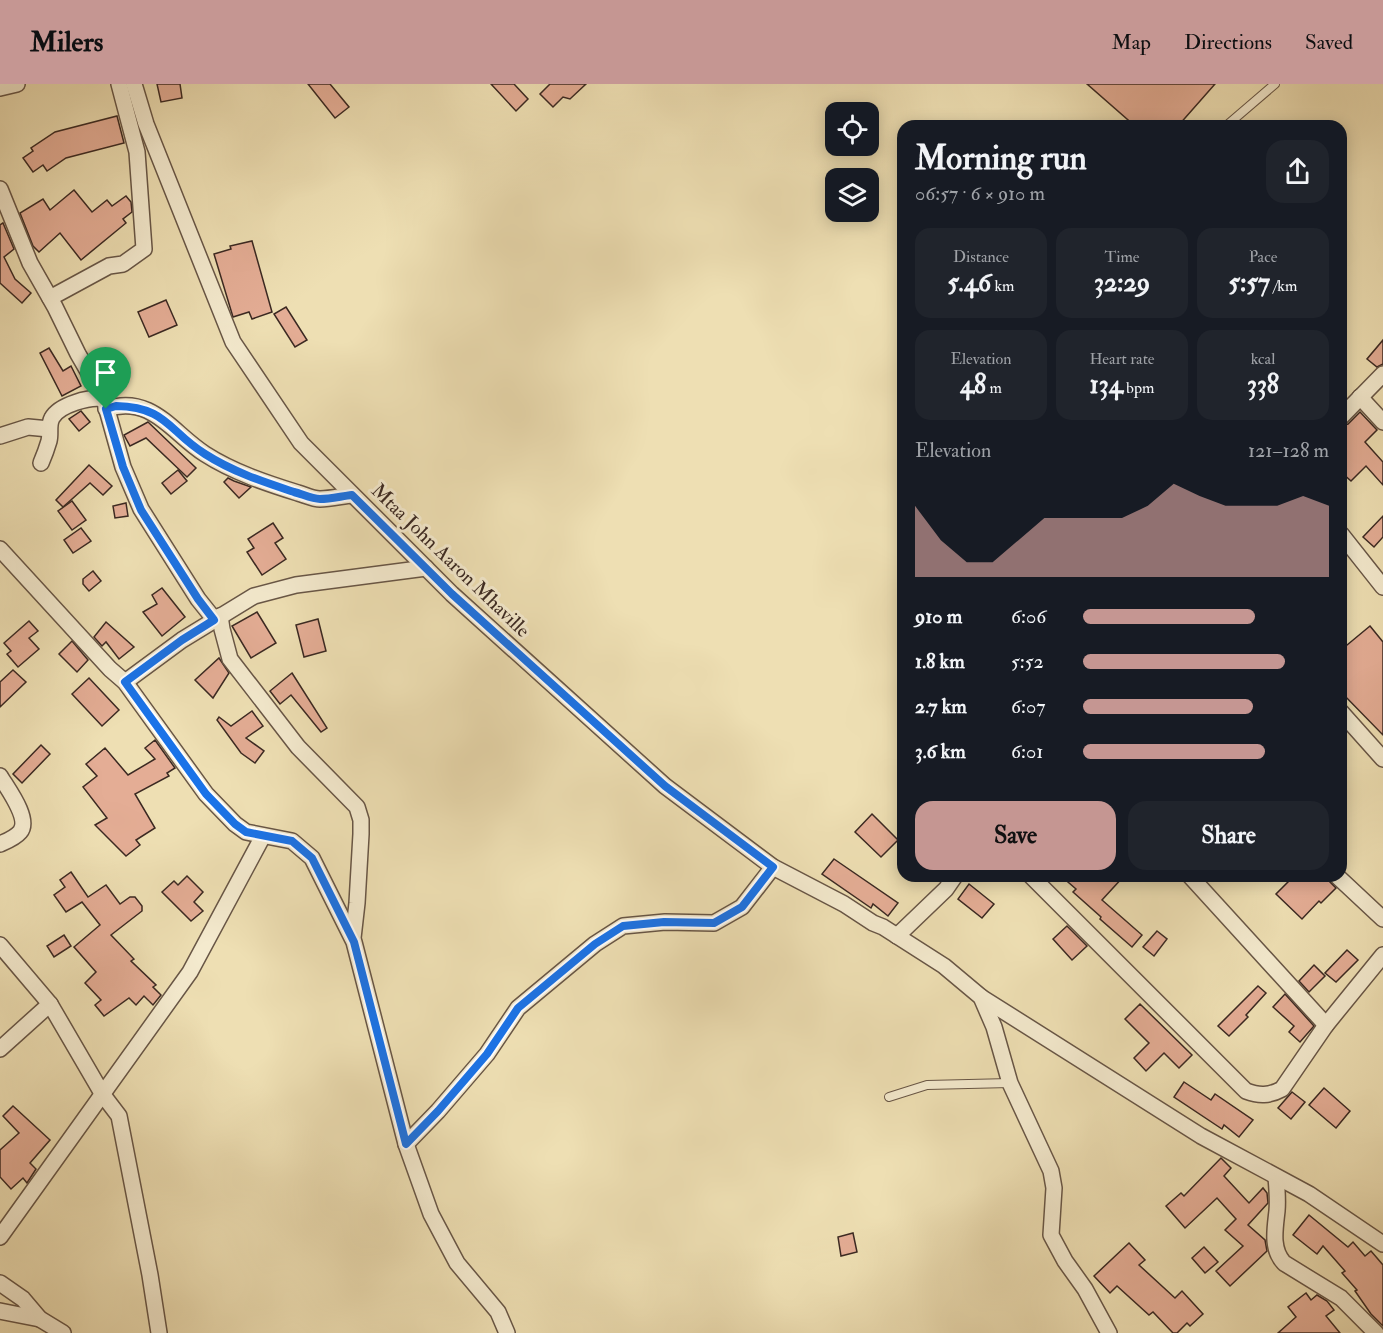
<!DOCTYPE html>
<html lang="en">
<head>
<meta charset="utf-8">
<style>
	body { margin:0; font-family:"IM FELL Double Pica",serif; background:#20242c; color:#f1f3f6; height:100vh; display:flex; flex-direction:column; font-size:22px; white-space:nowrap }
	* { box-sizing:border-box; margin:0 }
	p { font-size:20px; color:#9ea1a6 }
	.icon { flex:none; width:33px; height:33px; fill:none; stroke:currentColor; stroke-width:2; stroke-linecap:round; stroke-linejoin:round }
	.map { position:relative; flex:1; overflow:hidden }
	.sheet { position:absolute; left:897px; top:36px; width:450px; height:762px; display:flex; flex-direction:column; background:#171b24; border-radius:18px; box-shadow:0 3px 15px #0003 }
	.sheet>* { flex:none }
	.controls { position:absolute; left:825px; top:18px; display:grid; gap:12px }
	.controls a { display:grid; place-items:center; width:54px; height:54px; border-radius:12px; background:#171b24; box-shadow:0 3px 15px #0003; font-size:30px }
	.pin { position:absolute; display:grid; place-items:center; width:51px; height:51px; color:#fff; margin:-62px -26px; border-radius:50% 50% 50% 0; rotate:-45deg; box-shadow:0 0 6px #0007 }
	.pin .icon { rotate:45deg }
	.round { display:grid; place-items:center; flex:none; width:63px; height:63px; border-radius:18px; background:#20242c }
	.head { display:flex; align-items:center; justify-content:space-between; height:102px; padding:0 18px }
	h1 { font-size:33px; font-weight:700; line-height:45px }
	.metrics { display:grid; grid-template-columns:repeat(3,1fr); gap:9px; height:102px; padding:6px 18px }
	.metrics div { display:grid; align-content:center; border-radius:15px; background:#20242c; text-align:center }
	.metrics b { font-size:26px; font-weight:700 }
	.metrics small { font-size:16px; font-weight:400 }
	.metrics p { font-size:16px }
	.chart { height:168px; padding:12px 18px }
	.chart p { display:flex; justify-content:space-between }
	.chart svg { width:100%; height:108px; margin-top:6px; fill:#c59692; opacity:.7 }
	.cta { display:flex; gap:12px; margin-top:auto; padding:12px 18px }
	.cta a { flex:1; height:69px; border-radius:18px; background:#c59692; color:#111; font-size:24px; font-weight:700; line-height:69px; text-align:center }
	.cta a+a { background:#20242c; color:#f1f3f6 }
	ul { padding:0 18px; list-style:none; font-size:20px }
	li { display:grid; grid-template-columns:96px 72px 1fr; align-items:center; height:45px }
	li i { height:15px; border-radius:8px; background:#c59692 }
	header { display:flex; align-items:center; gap:36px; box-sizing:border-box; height:84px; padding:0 30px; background:#c59692; color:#111 }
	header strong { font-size:28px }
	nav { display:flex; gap:33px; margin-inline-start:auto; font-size:21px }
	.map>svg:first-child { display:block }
	.building { fill:#e4ad95; stroke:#3b2922; stroke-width:1.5 }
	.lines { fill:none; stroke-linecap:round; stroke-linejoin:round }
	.service-casing { stroke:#685646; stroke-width:10 }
	.minor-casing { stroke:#685646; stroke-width:18 }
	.service { stroke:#f4eace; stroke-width:8 }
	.minor { stroke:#f4eace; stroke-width:15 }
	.route-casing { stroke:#fff; stroke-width:12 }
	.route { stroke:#1a73e8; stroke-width:8 }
	.labels { text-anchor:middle; stroke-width:6; stroke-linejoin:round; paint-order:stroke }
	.street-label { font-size:20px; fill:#3b2922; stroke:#f4eace }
</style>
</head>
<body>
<header>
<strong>Milers</strong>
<nav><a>Map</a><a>Directions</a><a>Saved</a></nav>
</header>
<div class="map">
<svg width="1383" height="1249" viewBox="0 0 1383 1249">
	<rect width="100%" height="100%" fill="#eedfb3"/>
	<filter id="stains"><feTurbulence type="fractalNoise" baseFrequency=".00333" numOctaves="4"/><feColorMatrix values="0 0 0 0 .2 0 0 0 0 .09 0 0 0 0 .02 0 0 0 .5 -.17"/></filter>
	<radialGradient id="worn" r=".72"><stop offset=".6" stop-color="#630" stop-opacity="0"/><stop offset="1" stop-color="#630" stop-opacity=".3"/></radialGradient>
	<g class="building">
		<polygon points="157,0 180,0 182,14 161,18"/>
		<polygon points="308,0 330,0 349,23 335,34"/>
		<polygon points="491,0 514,0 528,15 516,27"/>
		<polygon points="550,0 586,0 570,15 563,13 553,23 540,10"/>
		<polygon points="1087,0 1215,0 1178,42 1135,42"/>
		<polygon points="117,32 124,59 66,74 47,87 43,81 33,88 23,74 33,67 31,64 55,48"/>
		<polygon points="74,106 92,128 107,116 112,122 126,112 131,118 132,128 123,135 126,139 81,176 60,149 39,168 33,162 20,129 43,115 50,126"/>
		<polygon points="3,139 14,165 4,173 15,195 31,209 22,219 0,199 0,141"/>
		<polygon points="252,157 272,228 252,235 249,228 233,233 214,170 231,165 230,162"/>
		<polygon points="166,216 177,241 149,253 138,228"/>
		<polygon points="286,223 307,256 295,263 274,230"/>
		<polygon points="1383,256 1383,280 1377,283 1367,275"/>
		<polygon points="49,264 63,287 71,282 81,302 62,312 40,269"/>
		<polygon points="81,327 90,338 79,347 69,335"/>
		<polygon points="1360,328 1377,346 1365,358 1383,378 1383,401 1366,382 1351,397 1341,388 1341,342 1348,340"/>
		<polygon points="148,338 196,384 187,393 146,354 130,362 124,351"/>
		<polygon points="89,381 112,402 103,411 90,399 63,423 56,416"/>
		<polygon points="178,386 187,397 171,410 162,399"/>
		<polygon points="228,394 234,397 251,403 239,414 224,398"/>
		<polygon points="72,417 86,436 72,446 58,427"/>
		<polygon points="126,419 128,432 115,434 113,422"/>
		<polygon points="1383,432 1383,453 1374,463 1363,453"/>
		<polygon points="273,439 283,454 275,459 286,475 262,491 247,468 254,464 248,455"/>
		<polygon points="81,444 91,457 73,469 64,456"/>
		<polygon points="93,487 101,497 89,507 83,500 83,495"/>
		<polygon points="162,504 185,533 162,552 143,528 157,520 152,511"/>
		<polygon points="257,528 276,559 251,574 232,542"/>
		<polygon points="318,535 326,567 304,573 296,541"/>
		<polygon points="29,537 38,547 29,554 39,565 18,583 7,570 11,567 4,559"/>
		<polygon points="106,538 134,563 119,575 106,558 102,562 94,553"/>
		<polygon points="1370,542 1383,558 1383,651 1341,608 1341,566"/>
		<polygon points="72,557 88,576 77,588 59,570"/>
		<polygon points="219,574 229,589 213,614 195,596"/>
		<polygon points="13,586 26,598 0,623 0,598"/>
		<polygon points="292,589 327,644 321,648 291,611 280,620 270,607"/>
		<polygon points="89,594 119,626 102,642 72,610"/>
		<polygon points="252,627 263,642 246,654 264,667 255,679 241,669 217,636 219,633 231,642"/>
		<polygon points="155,656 175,684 167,689 169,692 135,710 155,744 136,756 140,761 126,772 95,741 107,734 83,703 97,692 86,680 105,664 128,691 155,675 145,664"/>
		<polygon points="41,661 50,670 22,699 13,690"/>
		<polygon points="872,730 898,756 881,773 855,748"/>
		<polygon points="834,775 898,819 888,832 873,820 871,824 822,790"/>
		<polygon points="71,788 88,813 106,801 120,820 130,813 135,813 142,822 142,827 111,851 134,875 131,877 156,901 153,903 161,911 153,921 144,912 136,921 129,914 104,932 95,921 101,916 85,899 96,888 74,863 100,841 82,818 66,828 54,811 65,803 60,796"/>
		<polygon points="187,792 203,808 194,818 203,827 191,837 162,808 174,797 178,801"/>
		<polygon points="1061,792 1124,792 1102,816 1142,851 1132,863 1100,835 1101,833 1073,808 1076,805"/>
		<polygon points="1294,792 1324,792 1336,804 1321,819 1319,817 1302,835 1276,810"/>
		<polygon points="969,800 994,820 982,834 958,815"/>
		<polygon points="1067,842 1087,862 1072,876 1053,855"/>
		<polygon points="1157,847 1167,855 1154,872 1143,863"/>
		<polygon points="64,851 71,862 54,873 47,862"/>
		<polygon points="1347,866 1358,876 1336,898 1325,889"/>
		<polygon points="1314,881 1325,892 1309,908 1299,897"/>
		<polygon points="1258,902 1266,909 1246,931 1248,933 1229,952 1218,942"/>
		<polygon points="1285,910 1314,942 1300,958 1289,948 1294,942 1273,923"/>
		<polygon points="1140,920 1192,971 1179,984 1164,969 1146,987 1134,974 1149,959 1125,935"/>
		<polygon points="1184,998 1211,1016 1215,1010 1253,1036 1239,1053 1224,1041 1222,1045 1174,1013"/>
		<polygon points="1324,1004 1350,1027 1336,1044 1309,1021"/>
		<polygon points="1292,1008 1305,1018 1291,1035 1278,1024"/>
		<polygon points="13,1022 50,1056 30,1079 36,1085 27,1099 23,1094 11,1105 0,1093 0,1066 19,1049 3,1032"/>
		<polygon points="1221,1074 1231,1084 1224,1092 1249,1119 1263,1104 1267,1109 1268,1119 1248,1141 1265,1156 1267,1167 1230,1202 1216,1187 1243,1162 1225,1146 1236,1135 1217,1114 1185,1144 1166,1122 1181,1109 1184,1112"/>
		<polygon points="1309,1131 1348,1163 1353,1158 1365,1172 1371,1167 1383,1181 1383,1242 1371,1230 1355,1207 1357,1206 1342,1189 1345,1187 1323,1162 1317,1170 1293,1151"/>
		<polygon points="853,1149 857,1168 841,1172 838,1153"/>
		<polygon points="1129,1159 1145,1176 1139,1181 1175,1214 1182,1207 1203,1230 1190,1242 1187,1239 1177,1249 1173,1249 1153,1228 1149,1231 1117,1202 1110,1209 1094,1192"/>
		<polygon points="1204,1163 1218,1178 1205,1189 1192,1174"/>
		<polygon points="1306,1209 1311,1216 1317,1211 1327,1217 1334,1226 1326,1232 1340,1249 1278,1249 1296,1233 1288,1223"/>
	</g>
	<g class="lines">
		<g class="service-casing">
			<g id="service">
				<polyline points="1226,42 1275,0"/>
				<polyline points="889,1013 927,1001 1010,999"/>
			</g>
		</g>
		<g class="minor-casing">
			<g id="minor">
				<polyline points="134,0 146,40 233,258 301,359 452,510 665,702 773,783 844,820 873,839 883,843 944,882 981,913 994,943 1010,999 1051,1087 1054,1104 1051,1151 1065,1177 1085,1205 1109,1249"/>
				<polyline points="0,4 17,0"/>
				<polyline points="0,105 30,179 55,223 78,270 104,315 123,383 141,425 198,515 214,535"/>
				<polyline points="50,214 109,182 123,180 144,165 137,68 119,0"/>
				<polyline points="1360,313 1383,338"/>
				<path d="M106,325C152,310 172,349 205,370C233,388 266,399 298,409C305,411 313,415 320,415C331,415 342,412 352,411"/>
				<polyline points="1341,333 1383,290"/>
				<polyline points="0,352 28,343 49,345"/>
				<path d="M41,379C44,372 47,364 49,357C51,349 48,341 52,334C59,321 90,312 104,315"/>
				<polyline points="1341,450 1383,503"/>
				<polyline points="0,465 110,585 125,598 206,710 235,740 246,748 292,757 312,774 354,858 406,1060 431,1130 457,1179 498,1228 507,1249"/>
				<polyline points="220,532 222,545 230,575 298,663 357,723 361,736 361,750 357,819 353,854"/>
				<polyline points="125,598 182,556 254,512 296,501 426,484"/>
				<polyline points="1341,628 1383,675"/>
				<path d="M0,692C7,704 31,735 20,748C15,754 7,757 0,760"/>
				<path d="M1031,792L1246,1007C1259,1012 1269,1012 1282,1005L1326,941L1383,871"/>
				<polyline points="1190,792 1326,941"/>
				<polyline points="1337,792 1383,835"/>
				<polyline points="897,852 946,805 955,792"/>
				<polyline points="0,861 50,920 103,1011 119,1032 150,1191 159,1249"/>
				<polyline points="981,913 1201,1052 1309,1110 1383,1160"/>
				<polyline points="0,965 50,920"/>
				<polyline points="406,1060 438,1027 487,970 518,924 595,860 623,842 665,838 714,839 742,823 773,783"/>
				<path d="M1276,1093C1277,1104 1278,1116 1277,1127C1275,1145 1271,1165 1284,1179L1341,1214L1376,1249"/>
				<polyline points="0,1153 190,888 263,752"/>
				<polyline points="0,1199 23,1215 40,1235 63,1249"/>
				<polyline points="0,1227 40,1235"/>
			</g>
		</g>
		<use href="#service" class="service"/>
		<use href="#minor" class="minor"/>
	</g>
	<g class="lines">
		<g class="route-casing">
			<path id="route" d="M116,322C167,323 168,347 205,370C233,388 264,398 294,408C302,410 312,415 320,415C331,415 342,412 352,411L452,510L665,702L773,783L742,823L714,839L664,838L623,842L595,860L518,924L487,970L438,1027L406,1060L354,858L312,774L292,757L246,748L235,740L206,710L125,598L182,556L214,536L198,515L141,426L123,383L106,325Z"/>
		</g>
		<use href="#route" class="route"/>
	</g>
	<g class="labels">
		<g class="street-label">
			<text transform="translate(451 476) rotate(44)" y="7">Mtaa John Aaron Mhaville</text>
		</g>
	</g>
	<rect width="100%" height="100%" filter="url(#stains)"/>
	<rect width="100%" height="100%" fill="url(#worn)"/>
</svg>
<div class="controls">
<a><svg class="icon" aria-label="locate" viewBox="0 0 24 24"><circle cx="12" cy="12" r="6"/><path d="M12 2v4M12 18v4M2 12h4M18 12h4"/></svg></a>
<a><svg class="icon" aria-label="layers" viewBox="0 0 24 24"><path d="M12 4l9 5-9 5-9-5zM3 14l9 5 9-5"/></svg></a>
</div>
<div class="pin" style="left:106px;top:325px;background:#1e9e55"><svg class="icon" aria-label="arrive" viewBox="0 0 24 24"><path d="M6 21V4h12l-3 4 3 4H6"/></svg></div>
<section class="sheet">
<div class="head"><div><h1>Morning run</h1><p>06:57 · 6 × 910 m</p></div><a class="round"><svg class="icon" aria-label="share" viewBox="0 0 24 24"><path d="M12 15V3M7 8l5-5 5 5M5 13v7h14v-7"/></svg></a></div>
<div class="metrics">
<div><p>Distance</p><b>5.46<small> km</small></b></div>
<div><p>Time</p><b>32:29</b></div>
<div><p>Pace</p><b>5:57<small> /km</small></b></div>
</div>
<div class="metrics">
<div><p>Elevation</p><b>48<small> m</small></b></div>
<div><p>Heart rate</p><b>134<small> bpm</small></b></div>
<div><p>kcal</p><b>338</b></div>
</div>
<div class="chart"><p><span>Elevation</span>121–128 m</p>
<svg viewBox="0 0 160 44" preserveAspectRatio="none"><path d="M0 44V15L10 29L20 38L30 38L40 29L50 20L60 20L70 20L80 20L90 15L100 6L110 11L120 15L130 15L140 15L150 11L160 15V44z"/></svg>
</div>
<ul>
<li><b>910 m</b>6:06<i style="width:70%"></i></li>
<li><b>1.8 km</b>5:52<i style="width:82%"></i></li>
<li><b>2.7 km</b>6:07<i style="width:69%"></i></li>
<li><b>3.6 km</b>6:01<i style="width:74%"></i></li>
</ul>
<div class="cta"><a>Save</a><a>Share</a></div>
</section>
</div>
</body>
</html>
